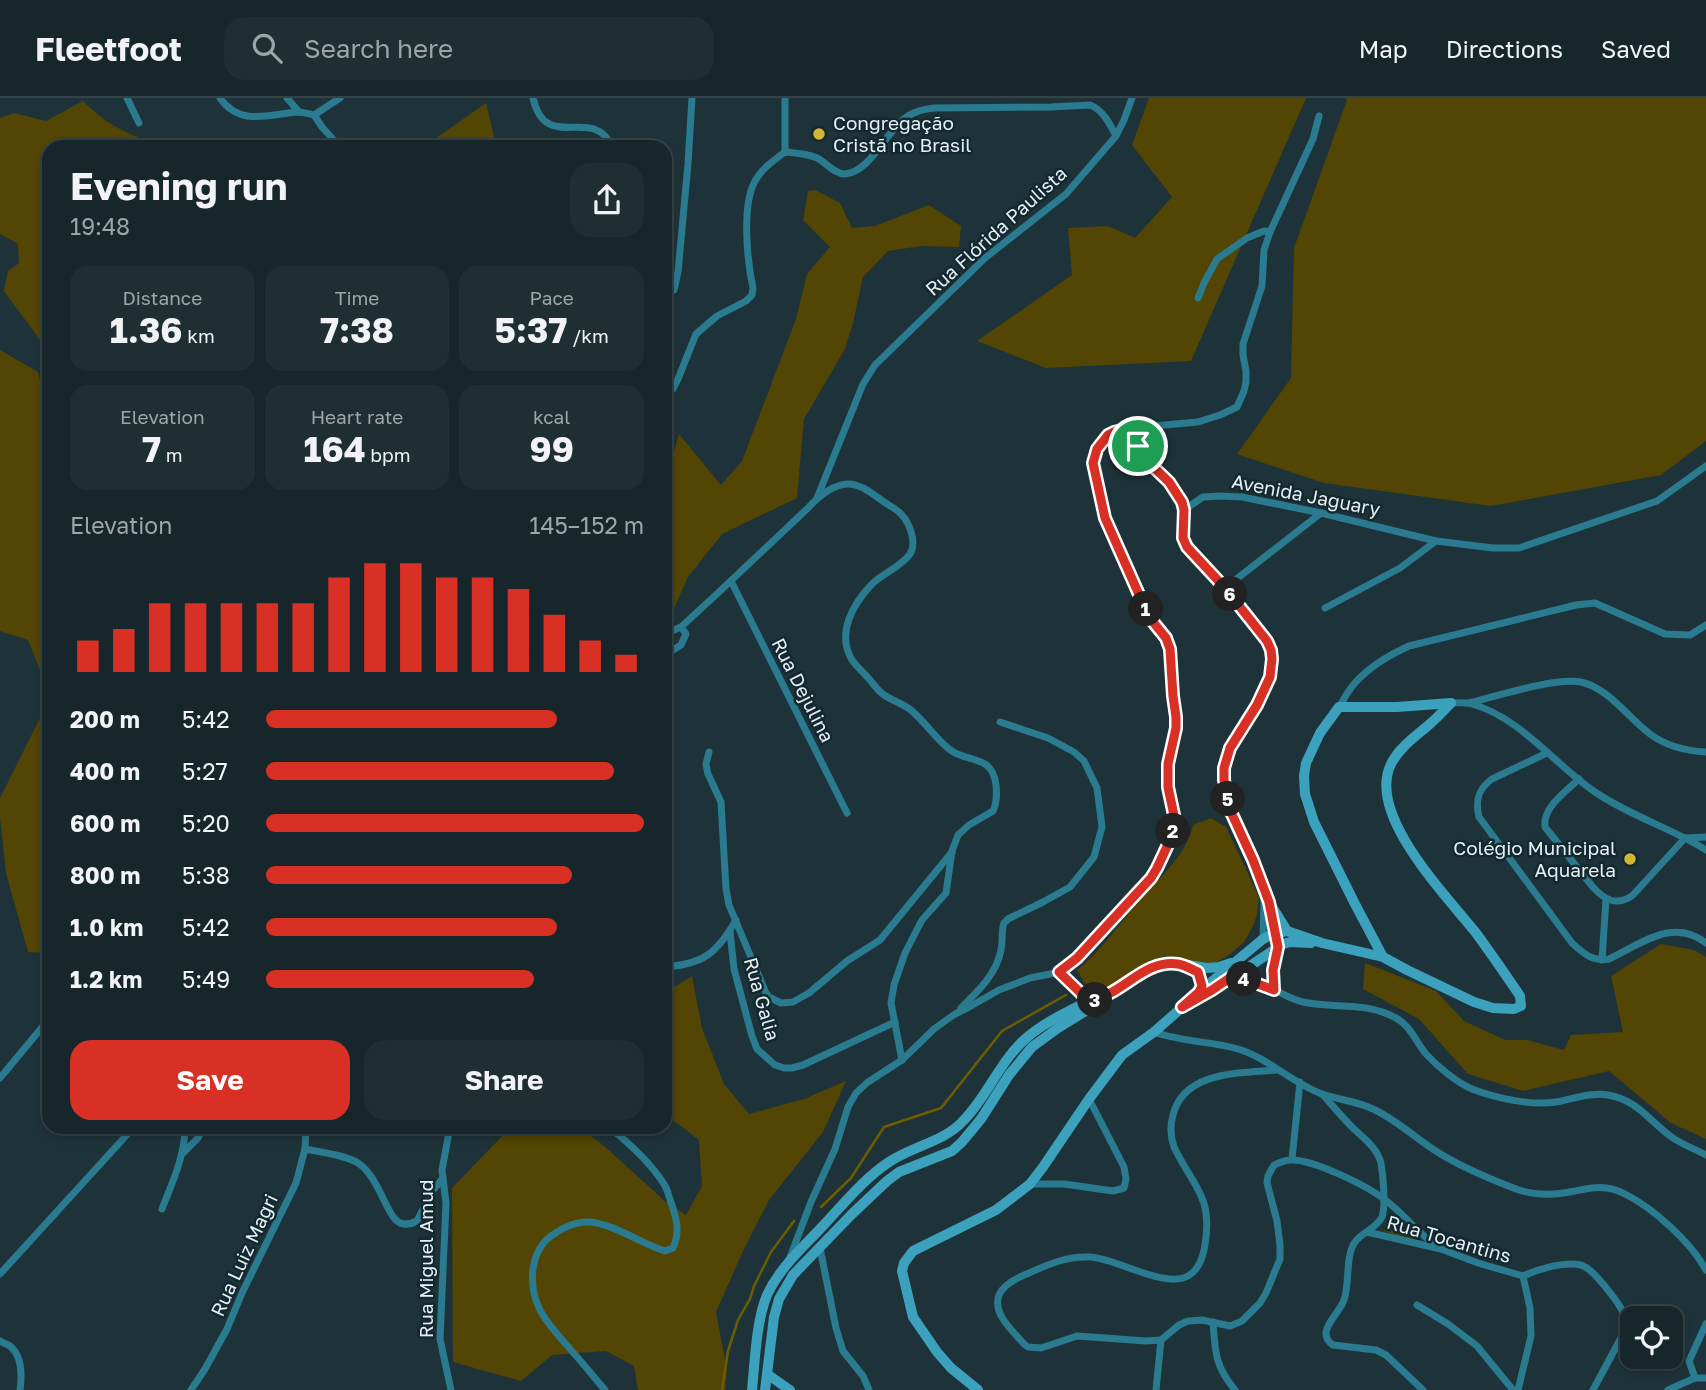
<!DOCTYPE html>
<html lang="en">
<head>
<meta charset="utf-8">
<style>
	body { margin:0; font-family:"Golos Text",sans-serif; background:#1f2e33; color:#f1f3f6; height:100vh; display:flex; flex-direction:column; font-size:26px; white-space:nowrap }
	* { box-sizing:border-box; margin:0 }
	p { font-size:23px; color:#9ea5a9 }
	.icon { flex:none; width:38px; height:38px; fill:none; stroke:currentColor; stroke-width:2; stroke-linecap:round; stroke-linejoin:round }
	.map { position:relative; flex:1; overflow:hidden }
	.side { position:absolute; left:42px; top:42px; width:630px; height:994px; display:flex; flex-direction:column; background:#16262b; border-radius:21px; box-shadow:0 4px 10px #0003,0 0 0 2px #354347 }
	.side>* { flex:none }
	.tools { position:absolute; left:1620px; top:1208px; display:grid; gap:14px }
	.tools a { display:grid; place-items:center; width:63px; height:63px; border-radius:14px; background:#16262b; box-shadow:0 4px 10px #0003,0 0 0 2px #354347; font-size:35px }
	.pin { position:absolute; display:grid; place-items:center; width:60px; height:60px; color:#fff; margin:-30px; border:4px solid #fff; border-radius:50%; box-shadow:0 2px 7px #0007 }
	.km { position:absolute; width:35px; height:35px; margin:-18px; border-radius:50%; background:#222; color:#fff; font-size:19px; line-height:35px; text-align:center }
	.round { display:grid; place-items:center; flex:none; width:74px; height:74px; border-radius:21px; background:#1f2e33 }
	.head { display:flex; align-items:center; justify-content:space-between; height:119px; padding:0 28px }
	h1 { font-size:38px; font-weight:700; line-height:52px }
	.stats { display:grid; grid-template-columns:repeat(3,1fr); gap:10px; height:119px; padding:7px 28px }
	.stats div { display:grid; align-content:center; border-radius:18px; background:#1f2e33; text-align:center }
	.stats b { font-size:35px; font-weight:700 }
	.stats small { font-size:19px; font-weight:400 }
	.stats p { font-size:19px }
	.chart { height:196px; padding:14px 28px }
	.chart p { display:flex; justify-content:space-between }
	.chart svg { width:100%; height:126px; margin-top:7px; stroke:#d93025; stroke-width:6 }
	.cta { display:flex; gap:14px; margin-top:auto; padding:14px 28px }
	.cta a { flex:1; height:80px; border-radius:21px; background:#d93025; color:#fff; font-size:28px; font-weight:700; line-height:80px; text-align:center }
	.cta a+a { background:#1f2e33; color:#f1f3f6 }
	ul { padding:0 28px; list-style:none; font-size:23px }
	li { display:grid; grid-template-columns:112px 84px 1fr; align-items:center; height:52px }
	li i { height:18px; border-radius:9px; background:#d93025 }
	header { display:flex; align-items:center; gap:42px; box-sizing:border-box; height:98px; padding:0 35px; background:#16262b; border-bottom:2px solid #354347 }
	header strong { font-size:33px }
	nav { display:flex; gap:38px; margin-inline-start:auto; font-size:24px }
	.search { width:490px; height:63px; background:#1f2e33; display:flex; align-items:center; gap:18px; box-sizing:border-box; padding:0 24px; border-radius:21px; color:#9ea5a9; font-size:26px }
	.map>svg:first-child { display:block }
	.green { fill:#534503 }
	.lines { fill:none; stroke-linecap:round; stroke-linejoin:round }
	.stream { stroke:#6e5c00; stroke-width:2.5 }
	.street { stroke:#2a7a90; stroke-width:7 }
	.secondary { stroke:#3ca1bd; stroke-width:10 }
	.route-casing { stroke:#fff; stroke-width:14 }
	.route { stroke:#d93025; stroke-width:9 }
	.poi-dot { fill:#d3b635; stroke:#14292f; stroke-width:2.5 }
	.labels { text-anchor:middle; stroke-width:5; stroke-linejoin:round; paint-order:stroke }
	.poi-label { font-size:19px; fill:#e4f0f4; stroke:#14292f; text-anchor:start }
	.street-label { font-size:19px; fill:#e4f0f4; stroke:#14292f }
</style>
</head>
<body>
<header>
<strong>Fleetfoot</strong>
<div class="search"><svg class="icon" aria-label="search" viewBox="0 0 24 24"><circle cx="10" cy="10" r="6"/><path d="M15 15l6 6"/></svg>Search here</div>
<nav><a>Map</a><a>Directions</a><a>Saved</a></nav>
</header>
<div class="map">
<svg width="1706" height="1292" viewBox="0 0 1706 1292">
	<rect width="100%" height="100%" fill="#1e3339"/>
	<g class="green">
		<polygon points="1149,0 1306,0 1191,263 1046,270 977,243 1072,177 1068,130 1108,128 1135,140 1172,99 1132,47"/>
		<polygon points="1346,0 1706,0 1706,343 1661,377 1491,408 1324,385 1237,356 1291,280 1294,150 1347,2"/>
		<path d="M83,3C107,28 136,41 169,49H49V254L4,193L8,173L19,165L18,146L0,136V20L14,15L46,23Z"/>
		<polygon points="486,5 495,43 501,49 440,49 432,43"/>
		<polygon points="815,92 840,105 852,130 875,128 929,107 961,128 959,149 921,148 888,153 863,179 853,225 845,251 804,321 797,400 722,436 688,479 671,517 665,520 665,377 667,378 679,336 721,387 742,363 796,221 807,176 830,149 803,122 808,93"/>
		<polygon points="0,252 38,274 49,324 49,594 28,542 0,533"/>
		<polygon points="49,602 49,855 28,854 6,775 0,719 0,700"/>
		<path d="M1211,720L1226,729L1259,799L1257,816L1253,828L1244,844L1229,857L1217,864L1202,866L1165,858L1149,863L1094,901L1077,872C1100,854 1117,829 1136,807C1154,785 1188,756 1193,727Z"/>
		<polygon points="1661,846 1694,852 1706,859 1706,1041 1671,1025 1609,973 1523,993 1468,976 1419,921 1363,891 1365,865 1436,893 1464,923 1505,942 1527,942 1564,952 1571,937 1623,934 1611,878"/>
		<polygon points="692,878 702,930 724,986 749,1016 804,1001 846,983 823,1034 769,1102 743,1153 716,1214 727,1272 725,1292 638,1292 634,1268 606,1253 552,1257 521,1283 453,1264 452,1090 511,1029 579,1029 603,1047 666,1104 686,1117 702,1088 699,1042 665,1016 665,895"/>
		<polygon points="1392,1115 1412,1136 1414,1141 1410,1142 1384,1133 1386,1124"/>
	</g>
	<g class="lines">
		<g class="stream">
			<polyline points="821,1109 851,1080 884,1029 941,1010 1002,933 1066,897"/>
			<polyline points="722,1292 728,1253 738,1222 750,1201 754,1188 771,1154 794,1123"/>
		</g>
		<g class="street">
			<polyline points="127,0 139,25"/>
			<path d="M220,0C240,29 269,16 298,14C303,14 309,16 314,17L322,29L340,49"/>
			<polyline points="287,0 299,14"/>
			<path d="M533,0C546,57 593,5 612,49"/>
			<polyline points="785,0 785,54"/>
			<polyline points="314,17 340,0"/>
			<polyline points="1116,38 1124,22 1132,0"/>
			<polyline points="674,192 678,174 688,66 692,0"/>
			<polyline points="1198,200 1204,185 1217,161 1247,140 1264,133 1270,134"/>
			<path d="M665,297L673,291L678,281L696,236L717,218L746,203L752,197L753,190C747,163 742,109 754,85C760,72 774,62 785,54C796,55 808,56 817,60C827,65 834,76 845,76C871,74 886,32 908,18C916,13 924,11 934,10L1051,9L1090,7C1103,12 1110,26 1116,38L1066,96L985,160L875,267L863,286L817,400"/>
			<polyline points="1129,330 1146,362 1169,384 1182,404 1184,412 1183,440 1187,449 1225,490 1267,543 1272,561 1270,579 1257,607 1227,658 1224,682 1232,714 1269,804 1278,849 1273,872 1274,892"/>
			<polyline points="1184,412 1203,399 1220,398 1242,399 1321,415 1436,443 1493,450 1519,450 1657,403 1706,368"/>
			<polyline points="731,483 847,715"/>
			<polyline points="1225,490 1321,415"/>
			<polyline points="1325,510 1400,470 1436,443"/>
			<path d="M665,536L681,529L719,494L807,411C817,400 832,387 847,386C860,385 874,397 884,404C890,408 897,411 902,417C910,426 917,445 910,456C901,469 883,475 872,486C853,506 836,535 852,562C857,569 864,575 870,582C874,587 878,593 884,597C893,603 904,606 912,613C926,625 935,640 949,651C967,666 992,655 996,687C997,697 997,704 993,713L969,727L958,737L952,753L946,795L922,822L905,855L894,887L891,905L902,962"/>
			<polyline points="665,557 681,547 686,536 681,529"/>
			<path d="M1451,605C1458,605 1466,604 1472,606C1521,620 1554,666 1595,694C1630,718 1671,730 1706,752"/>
			<path d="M1469,605C1497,598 1556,579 1581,584C1610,591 1627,619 1650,636C1666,648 1686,653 1706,654"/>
			<path d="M1339,609C1344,601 1348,593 1354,586C1369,569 1389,557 1409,548L1576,507L1595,505L1665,536L1690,537L1706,527"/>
			<polyline points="709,654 706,666 708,676 721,704 726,791 729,807 766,895 769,899 781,905 793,904 809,895 847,863 880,842 952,754"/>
			<path d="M1547,655L1492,681C1478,691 1475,703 1479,719L1572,845C1584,856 1593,864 1609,861C1641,846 1673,819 1706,845"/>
			<path d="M1579,681C1566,693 1542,710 1545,729L1592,788C1604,802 1617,809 1633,797L1685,740"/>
			<polyline points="1686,740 1706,739"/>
			<polyline points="730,834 734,871 752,938 757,951 775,967 784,970 792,970 803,967 895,924"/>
			<polyline points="1263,841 1264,801"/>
			<polyline points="1602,862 1606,801"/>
			<path d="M665,869C704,866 717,855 736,822"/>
			<polyline points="1060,874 1090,905"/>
			<path d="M1234,877C1247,882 1261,886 1274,892C1284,896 1292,902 1303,904C1336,911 1365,903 1396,920C1410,927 1416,944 1426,956C1438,969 1456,984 1472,991C1495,1000 1532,1008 1556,1004C1573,1001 1591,994 1608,997C1638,1002 1650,1024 1673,1040C1683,1047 1695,1051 1706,1057"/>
			<path d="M961,910C978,893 996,877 1001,852C1003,843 1001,834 1004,825L1008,821L1043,804L1070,789L1094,759L1102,729L1097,690L1084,663L1074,654L1048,640L1000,624"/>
			<path d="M1154,934C1182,944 1210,943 1238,951C1268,960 1292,985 1322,996C1339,1002 1356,1003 1373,1011C1397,1022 1416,1041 1439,1055C1463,1070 1490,1081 1516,1091C1527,1095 1541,1097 1553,1096C1580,1095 1598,1082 1625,1096C1653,1110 1691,1144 1706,1172"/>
			<path d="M1277,972C1240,975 1184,973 1173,1017C1170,1028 1170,1038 1174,1049C1193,1089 1213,1097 1205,1147C1203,1159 1199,1172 1188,1178C1164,1191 1116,1160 1090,1159C1067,1158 1049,1166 1029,1175C1019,1179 1003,1187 999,1197C992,1216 1013,1233 1024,1246L1028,1249L1041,1250L1077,1238L1146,1243L1161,1242L1179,1227L1188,1223L1202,1222L1230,1228L1242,1223L1260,1205L1266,1195L1280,1161V1147L1277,1123L1267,1085L1268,1078L1274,1067C1279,1065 1285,1062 1290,1062C1311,1060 1367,1088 1384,1101C1406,1117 1417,1136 1441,1151"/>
			<polyline points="0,980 49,921"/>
			<path d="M1322,996C1332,1007 1341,1018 1351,1028C1362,1039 1377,1049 1381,1065C1383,1077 1386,1108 1382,1119C1376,1131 1362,1134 1355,1144C1345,1158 1350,1185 1344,1202C1339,1217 1314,1234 1333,1247L1376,1252L1386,1257L1423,1292"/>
			<polyline points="450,1029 442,1072 446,1105 440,1241 451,1292"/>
			<path d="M305,1051C320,1054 345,1057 358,1065C372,1074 380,1095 388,1110C390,1114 393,1120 397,1123C403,1128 411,1126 417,1123L433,1092L443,1080"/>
			<polyline points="182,1056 198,1040 203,1029"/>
			<polyline points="1292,1061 1300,984"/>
			<polyline points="1030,1086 1064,1086 1113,1093 1124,1090 1126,1081 1124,1069 1089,1001"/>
			<path d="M162,1111C172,1085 185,1058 185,1029"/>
			<path d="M1367,1134L1441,1151L1478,1165L1523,1178C1538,1171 1565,1163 1581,1167C1593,1170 1619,1205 1624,1216C1627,1224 1624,1231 1622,1238L1593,1292"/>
			<polyline points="820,1150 836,1230 843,1253 863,1278 869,1292"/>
			<polyline points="789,1162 811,1104 835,1051 848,1009 856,995 868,984 902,962 934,931 955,916 969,909 999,892 1030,880 1060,874 1077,860 1151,780 1158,770 1172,738 1175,722 1168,689 1168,666 1176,630 1176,619 1173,598 1170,551 1166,540 1149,519 1105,420 1094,371 1094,358 1100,346 1108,337 1120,331 1198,324 1220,317 1237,309 1244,293 1246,284 1246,273 1243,257 1243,246 1262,188 1264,152 1270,134 1313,41 1319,18"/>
			<polyline points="0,1176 134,1029"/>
			<polyline points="1417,1207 1448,1226 1477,1248 1513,1292"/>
			<path d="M1213,1224C1215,1254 1215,1268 1235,1292"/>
			<polyline points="1706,1226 1689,1263 1695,1280 1706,1280"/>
			<path d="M0,1243C3,1245 7,1246 10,1248C22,1258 22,1278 20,1292"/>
			<polyline points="191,1292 205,1271 227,1231 242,1195 296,1085 305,1051 306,1029"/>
			<path d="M605,1292C593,1278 582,1264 570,1251C548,1225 529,1208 533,1171C534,1161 539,1150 546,1142C558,1132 574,1123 590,1124C616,1127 640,1145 665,1153L673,1150C680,1134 677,1123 672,1107C669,1100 668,1092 664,1086C650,1064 629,1045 609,1029"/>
			<polyline points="1156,1292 1161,1242"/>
			<polyline points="1518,1292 1531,1238 1530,1210 1523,1178"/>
			<polyline points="1668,1292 1695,1280"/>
		</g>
		<g class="secondary">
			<polyline points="1269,804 1287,833"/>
			<polyline points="1383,859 1355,806 1314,724 1305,696 1304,678 1306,665 1320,635 1339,609 1397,609 1451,605"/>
			<polyline points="1208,894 1228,880 1247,870 1283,846 1290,844 1311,845"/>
			<polyline points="767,1276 790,1292"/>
			<path d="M752,1292C755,1263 756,1224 767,1197C779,1171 801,1151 820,1131C842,1108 862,1082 889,1064C912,1048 944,1044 963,1023C987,999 999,965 1024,942C1037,930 1053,921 1069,913C1079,908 1087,903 1098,901"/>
			<polyline points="765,1292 774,1219 779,1201 793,1177 852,1116 887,1083 899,1074 952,1053 962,1044 981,1021 1009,977 1032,949 1058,930 1092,909 1098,901 1127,885 1143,873 1157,867 1175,865 1207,870 1219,869 1231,865"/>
			<path d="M978,1292L951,1270L937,1254L913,1219L902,1173L904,1165L913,1153L996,1112L1030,1086L1043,1069L1089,1001L1122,957L1154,934L1210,885L1263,841L1271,837L1287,833L1322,845L1383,859L1407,872L1474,904L1493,910L1514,911L1521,908L1520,898L1516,892C1503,873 1490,854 1476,835C1447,798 1366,717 1391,666C1400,648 1418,637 1432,624C1439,618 1445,611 1451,605"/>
		</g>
	</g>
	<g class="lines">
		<g class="route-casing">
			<path id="route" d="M1129,330L1146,362L1169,384L1182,404L1184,412L1183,440L1187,449L1225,490L1267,543L1271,552L1272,561L1270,579L1257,607L1230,650L1224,670V682L1231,714L1253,762L1269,804L1278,849L1273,872L1274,892L1234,877L1212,892L1182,909L1199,894L1202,888L1198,874C1191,871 1185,867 1178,866C1142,861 1122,899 1088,902L1059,874L1077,860L1151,780L1157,770L1172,738L1175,722L1168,689V666L1176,630V619L1173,598L1170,551L1166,540L1149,519L1105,420L1093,365L1097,351L1108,337L1114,334Z"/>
		</g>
		<use href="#route" class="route"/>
	</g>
	<g class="poi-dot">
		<circle cx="819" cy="36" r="7"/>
		<circle cx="1630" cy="761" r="7"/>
	</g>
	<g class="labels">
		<g class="poi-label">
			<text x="833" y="32">Congregação<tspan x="833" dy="22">Cristã no Brasil</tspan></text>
			<text x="1616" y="757" text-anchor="end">Colégio Municipal<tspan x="1616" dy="22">Aquarela</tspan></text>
		</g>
		<g class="street-label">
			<text transform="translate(996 133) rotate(-42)" y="7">Rua Flórida Paulista</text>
			<text transform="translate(1306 397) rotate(11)" y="7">Avenida Jaguary</text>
			<text transform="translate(803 592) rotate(63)" y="7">Rua Dejulina</text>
			<text transform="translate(762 901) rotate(74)" y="7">Rua Galia</text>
			<text transform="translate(1449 1141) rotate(16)" y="7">Rua Tocantins</text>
			<text transform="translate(244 1157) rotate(-65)" y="7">Rua Luiz Magri</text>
			<text transform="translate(426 1161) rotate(-90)" y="7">Rua Miguel Amud</text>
		</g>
	</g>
</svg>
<div class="tools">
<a><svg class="icon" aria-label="locate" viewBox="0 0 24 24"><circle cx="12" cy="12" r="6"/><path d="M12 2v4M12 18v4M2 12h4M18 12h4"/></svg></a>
</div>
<div class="pin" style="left:1138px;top:348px;background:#1e9e55"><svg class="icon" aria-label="arrive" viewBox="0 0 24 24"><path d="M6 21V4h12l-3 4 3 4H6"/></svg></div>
<b class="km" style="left:1146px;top:511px">1</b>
<b class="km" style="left:1173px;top:733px">2</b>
<b class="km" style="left:1095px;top:902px">3</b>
<b class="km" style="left:1244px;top:881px">4</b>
<b class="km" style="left:1228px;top:701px">5</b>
<b class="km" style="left:1230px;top:496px">6</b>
<section class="side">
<div class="head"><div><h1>Evening run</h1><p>19:48</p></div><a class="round"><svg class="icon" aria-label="share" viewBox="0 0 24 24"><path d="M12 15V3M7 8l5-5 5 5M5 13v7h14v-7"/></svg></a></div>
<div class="stats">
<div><p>Distance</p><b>1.36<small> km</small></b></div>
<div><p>Time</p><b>7:38</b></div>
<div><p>Pace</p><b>5:37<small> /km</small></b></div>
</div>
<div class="stats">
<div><p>Elevation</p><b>7<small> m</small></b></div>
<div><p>Heart rate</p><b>164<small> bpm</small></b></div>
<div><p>kcal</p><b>99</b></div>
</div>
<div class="chart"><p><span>Elevation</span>145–152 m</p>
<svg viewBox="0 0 160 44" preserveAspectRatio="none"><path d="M5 44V33M15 44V29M25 44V20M35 44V20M45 44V20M55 44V20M65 44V20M75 44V11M85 44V6M95 44V6M105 44V11M115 44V11M125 44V15M135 44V24M145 44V33M155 44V38"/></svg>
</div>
<ul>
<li><b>200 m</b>5:42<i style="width:77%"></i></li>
<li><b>400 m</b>5:27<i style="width:92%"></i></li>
<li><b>600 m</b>5:20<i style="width:100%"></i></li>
<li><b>800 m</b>5:38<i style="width:81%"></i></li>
<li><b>1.0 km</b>5:42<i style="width:77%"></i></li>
<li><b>1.2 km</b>5:49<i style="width:71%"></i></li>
</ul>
<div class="cta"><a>Save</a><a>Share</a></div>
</section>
</div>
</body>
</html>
